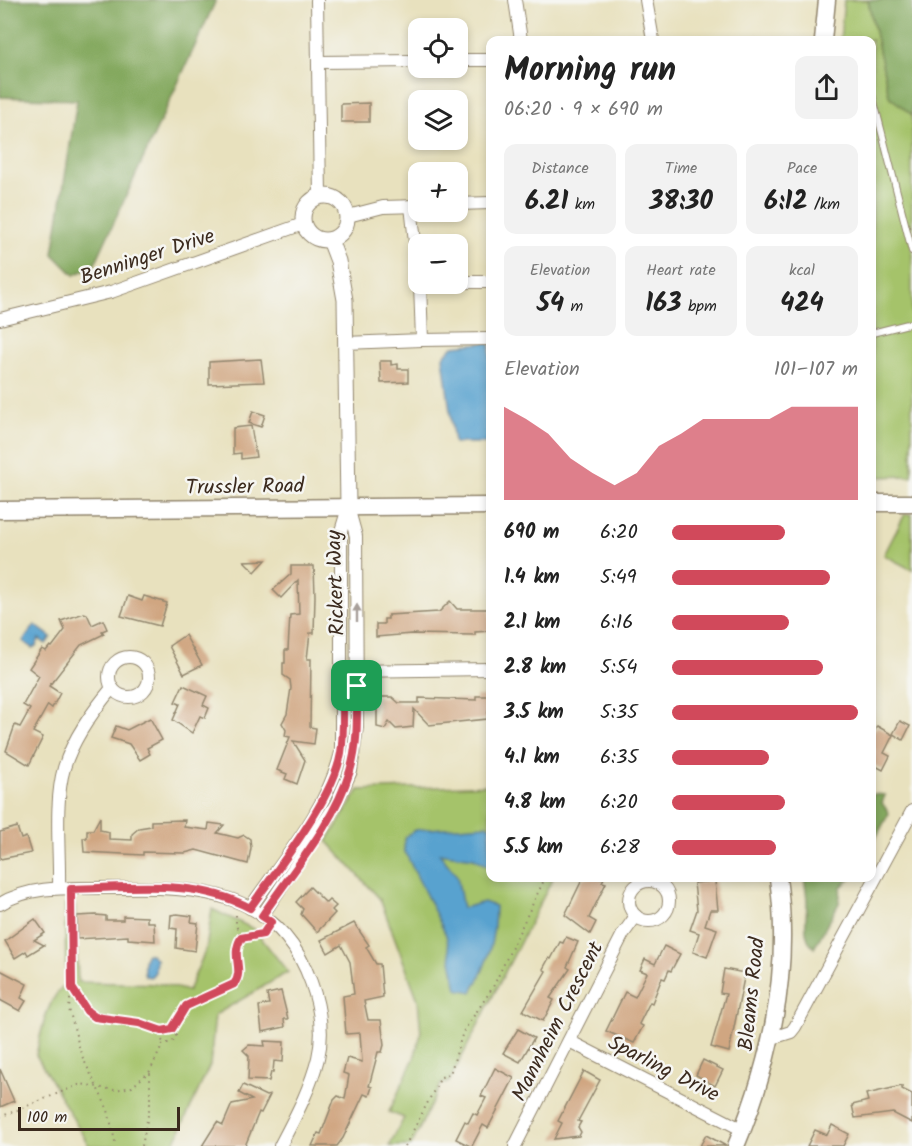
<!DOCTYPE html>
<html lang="en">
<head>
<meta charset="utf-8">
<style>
	body { margin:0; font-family:Kalam,sans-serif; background:#f2f2f2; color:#222; height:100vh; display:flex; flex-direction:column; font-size:22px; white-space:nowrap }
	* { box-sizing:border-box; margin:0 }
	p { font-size:20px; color:#767676 }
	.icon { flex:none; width:33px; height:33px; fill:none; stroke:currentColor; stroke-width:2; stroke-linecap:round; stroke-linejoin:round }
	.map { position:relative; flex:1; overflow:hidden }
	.side { position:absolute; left:486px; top:36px; width:390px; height:846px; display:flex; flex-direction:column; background:#fff; border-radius:12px; box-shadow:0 3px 9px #0003 }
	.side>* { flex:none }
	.tools { position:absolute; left:408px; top:18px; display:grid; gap:12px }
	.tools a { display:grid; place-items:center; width:60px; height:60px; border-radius:12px; background:#fff; box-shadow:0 3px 9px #0003; font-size:30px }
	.scale { position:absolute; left:18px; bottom:15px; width:162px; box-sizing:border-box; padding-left:6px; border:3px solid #3b2a1e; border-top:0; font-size:16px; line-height:21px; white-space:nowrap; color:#3b2a1e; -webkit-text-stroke:4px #f6f6f2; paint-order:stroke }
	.pin { position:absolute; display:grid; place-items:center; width:51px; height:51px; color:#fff; margin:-26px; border-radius:12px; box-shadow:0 3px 9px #0006 }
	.round { display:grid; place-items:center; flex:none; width:63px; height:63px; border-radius:12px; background:#f2f2f2 }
	.head { display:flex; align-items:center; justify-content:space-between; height:102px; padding:0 18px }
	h1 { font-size:33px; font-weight:700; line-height:45px }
	.figures { display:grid; grid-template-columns:repeat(3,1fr); gap:9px; height:102px; padding:6px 18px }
	.figures div { display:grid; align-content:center; border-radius:12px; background:#f2f2f2; text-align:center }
	.figures b { font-size:26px; font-weight:700 }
	.figures small { font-size:16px; font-weight:400 }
	.figures p { font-size:16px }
	.chart { height:168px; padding:12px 18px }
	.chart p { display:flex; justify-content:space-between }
	.chart svg { width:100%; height:108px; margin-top:6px; fill:#d1495b; opacity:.7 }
	ul { padding:0 18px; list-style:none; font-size:20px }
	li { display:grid; grid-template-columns:96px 72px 1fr; align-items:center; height:45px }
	li i { height:15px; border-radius:8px; background:#d1495b }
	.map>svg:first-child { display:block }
	.green { fill:#a5c36a; stroke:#707644; stroke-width:1.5 }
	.forest { fill:#84a95e; stroke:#606a3e; stroke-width:1.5 }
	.water { fill:#58a2cf; stroke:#4a6676; stroke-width:1.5 }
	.building { fill:#d0a681 }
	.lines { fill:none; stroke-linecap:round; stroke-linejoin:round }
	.service-casing { stroke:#92866e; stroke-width:8 }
	.minor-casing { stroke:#92866e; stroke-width:14 }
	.tertiary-casing { stroke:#92866e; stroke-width:17 }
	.secondary-casing { stroke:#92866e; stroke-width:19 }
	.path { stroke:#92866e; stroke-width:2; stroke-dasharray:1.5 4.5; stroke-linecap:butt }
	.service { stroke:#fff; stroke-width:6 }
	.minor { stroke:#fff; stroke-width:12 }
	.tertiary { stroke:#fff; stroke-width:15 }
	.secondary { stroke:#fff; stroke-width:16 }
	.oneway { fill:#a79f9a }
	.route-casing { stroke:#fff; stroke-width:12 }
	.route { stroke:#d1495b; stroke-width:8 }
	.labels { text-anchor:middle; stroke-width:5; stroke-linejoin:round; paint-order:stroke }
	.street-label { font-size:21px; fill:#3b2a1e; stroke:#f6f6f2 }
</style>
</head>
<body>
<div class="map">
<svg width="912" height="1146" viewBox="0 0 912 1146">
	<rect width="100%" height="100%" fill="#f6f6f2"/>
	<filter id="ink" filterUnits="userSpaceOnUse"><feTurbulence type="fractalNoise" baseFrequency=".0167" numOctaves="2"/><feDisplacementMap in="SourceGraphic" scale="12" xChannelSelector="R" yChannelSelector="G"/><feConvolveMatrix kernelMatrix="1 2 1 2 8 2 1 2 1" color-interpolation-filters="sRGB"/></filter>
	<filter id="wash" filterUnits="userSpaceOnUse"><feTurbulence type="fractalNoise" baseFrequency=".008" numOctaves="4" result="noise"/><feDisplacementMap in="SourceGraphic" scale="24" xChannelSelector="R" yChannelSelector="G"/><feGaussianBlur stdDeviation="1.35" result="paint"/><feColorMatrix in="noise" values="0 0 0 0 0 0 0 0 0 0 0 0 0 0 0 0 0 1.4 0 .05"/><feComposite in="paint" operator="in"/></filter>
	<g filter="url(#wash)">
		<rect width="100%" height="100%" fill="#e8e1be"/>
		<g class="green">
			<polygon points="844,0 868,0 889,95 912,115 912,476 872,477 872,40 840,40"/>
			<polygon points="905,514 912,514 912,570 884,555"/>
			<polygon points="490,785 490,878 553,878 449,1082 441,1084 411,1146 389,1146 404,1118 389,1112 414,1058 421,1034 418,1000 380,899 327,841 359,790"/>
			<path d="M65,904L75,906L78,982L162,984L188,991L206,949L212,909L254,929L288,972L215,1015L210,1065L173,1146H89L36,1055C42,1029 46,1001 66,983Z"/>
		</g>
		<g class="forest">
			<polygon points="0,0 216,0 94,266 74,275 53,254 77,100 0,97"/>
			<polygon points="868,0 912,0 912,115 889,96"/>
			<polygon points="872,794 885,795 882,803 889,813 872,845"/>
			<path d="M804,878H851L841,887L839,903L814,948C801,936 807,917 807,902C807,894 805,885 804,878Z"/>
		</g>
		<g class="water">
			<polygon points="490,342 490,443 454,443 443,357 453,346"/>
			<polygon points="35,625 51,637 46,644 39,639 36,646 32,648 23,641"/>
			<path d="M486,825L490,826V867L474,858L439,853L457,876L463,908L484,902L495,906C495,938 488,964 472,992L457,989L446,935L404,850L405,837L415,830Z"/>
			<path d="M147,954H151L156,959L155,972L151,977L145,976C143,971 143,958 147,954Z"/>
		</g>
		<g id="blocks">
			<g class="building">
				<polygon points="369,103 369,122 341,122 341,104"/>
				<polygon points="261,359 264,382 209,384 209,362"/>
				<polygon points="380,361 391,361 391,365 398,364 398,369 408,369 408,382 381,383"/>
				<polygon points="253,411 265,415 261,427 249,423"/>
				<polygon points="251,426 256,457 241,459 241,453 233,454 233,428"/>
				<polygon points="266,560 255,572 244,561"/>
				<polygon points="291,566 314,566 315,596 314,633 310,633 307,659 311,659 310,727 316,728 314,744 293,741 305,760 297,784 285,779 287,774 277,770 290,737 285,736 286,730 282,723 287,714 291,688 290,680 283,675 283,663 285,663 285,650 288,650 290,615 299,614 298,580 281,598 273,590 291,574"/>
				<polygon points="128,596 142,601 144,596 167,603 160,626 121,616"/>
				<polygon points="450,601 457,609 490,609 490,631 475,632 475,635 411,634 376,637 376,624 384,624 384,619 388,619 388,615 439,612"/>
				<polygon points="84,613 87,614 92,625 103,620 107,629 102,631 104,634 81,645 49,686 60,693 52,708 48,705 33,732 43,737 29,765 6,751 15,725 20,727 30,709 23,705 39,676 29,668 42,649 46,651 50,646 52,647 65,630 61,621"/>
				<polygon points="185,635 202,665 184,674 169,646"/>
				<polygon points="183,685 207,696 203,705 209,708 205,718 200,716 192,733 173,720 180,704 175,702"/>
				<polygon points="476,696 489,696 490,699 487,719 429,725 414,709 413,727 396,729 389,722 385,729 377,727 377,697 392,697 399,703 419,703 419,698 476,700"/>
				<polygon points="150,718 162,740 147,748 150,754 140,760 129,744 111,738 116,726 127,730"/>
				<polygon points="900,721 910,726 903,740 893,734"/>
				<polygon points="877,726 893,735 884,753 890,756 883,770 872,764 875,750 872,748 872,728 875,730"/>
				<polygon points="100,817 100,830 109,832 109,839 132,840 132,834 139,828 151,826 151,821 185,820 184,827 208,830 209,823 224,825 217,833 238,838 244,835 250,839 251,848 248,864 196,850 185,853 143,852 143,855 84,852 83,838 87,838 87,830 93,830"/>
				<polygon points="17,827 21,839 26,837 31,853 0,859 0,832"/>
				<polygon points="583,878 604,878 602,882 606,883 589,918 596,922 590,934 565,915"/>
				<polygon points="715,881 718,910 710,910 705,925 717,929 707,957 693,952 699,933 690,930 697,910 694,883"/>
				<polygon points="310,887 326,903 329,900 336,906 332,910 335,913 317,932 301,914 303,909 296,902"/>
				<polygon points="177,914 192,916 191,922 198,923 195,951 176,948 177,929 170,928 171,915"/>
				<polygon points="96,915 106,916 106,920 123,920 123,916 147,917 147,922 154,922 155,941 128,939 128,936 77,939 77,916"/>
				<polygon points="35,919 45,933 34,940 44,945 28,955 26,951 15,958 5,941"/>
				<polygon points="354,923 369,945 366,947 376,964 380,964 383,997 364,1001 368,1020 381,1020 384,1045 382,1052 378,1052 369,1086 372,1087 369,1096 364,1094 343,1138 337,1146 312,1146 318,1133 321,1134 334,1100 338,1096 345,1099 349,1075 343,1073 347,1058 362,1062 360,1033 346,1034 343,996 354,994 350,962 341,945 328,953 321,940"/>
				<polygon points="566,937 578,942 567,967 570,969 550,998 554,1000 543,1021 523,1011 546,971 543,969 549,958 551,959 560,942 563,943"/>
				<polygon points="664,946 680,954 671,971 669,970 665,979 662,978 652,1003 650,1002 639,1024 643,1026 634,1043 606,1031 625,992 635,997 647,973 640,970 645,959 655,964"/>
				<polygon points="724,969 745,973 729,1052 711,1047 726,994 720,993"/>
				<polygon points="0,970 27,984 21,998 26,1001 20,1011 0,1000"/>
				<polygon points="281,991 288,1019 284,1019 285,1027 262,1032 259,1006 269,1004 267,994"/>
				<polygon points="518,1029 534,1038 520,1062 503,1053"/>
				<polygon points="264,1041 284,1042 283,1062 274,1061 273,1072 271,1072 269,1081 248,1080 249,1056 243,1050 249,1045 265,1046"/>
				<polygon points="703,1060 723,1070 715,1086 696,1075"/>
				<polygon points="495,1068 514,1078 488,1128 483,1125 472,1146 470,1146 456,1139 465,1121 468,1123 473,1113 477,1115 486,1098 481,1096"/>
				<polygon points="0,1069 14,1101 0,1107"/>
				<polygon points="584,1071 600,1080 578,1121 581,1122 578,1127 581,1132 579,1136 554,1139 562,1123 558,1121"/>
				<polygon points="243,1085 266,1096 270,1095 261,1113 259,1112 245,1146 202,1146 217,1122 223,1125 232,1104 252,1100 239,1093"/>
				<polygon points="902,1086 902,1089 912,1094 912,1123 893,1113 855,1118 852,1105 868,1101 866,1094"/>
				<polygon points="832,1125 849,1134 843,1146 807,1146 815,1130 827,1135"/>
				<polygon points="706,1135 726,1146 700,1146"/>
			</g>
		</g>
	</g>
	<g filter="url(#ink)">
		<use href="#blocks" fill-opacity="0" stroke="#92866e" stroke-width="1.5"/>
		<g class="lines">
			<g class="service-casing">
				<g id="service">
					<polyline points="872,94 912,251"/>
					<polyline points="872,333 912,323"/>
				</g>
			</g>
			<g class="minor-casing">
				<g id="minor">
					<polyline points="317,0 320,196"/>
					<polyline points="515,0 521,40"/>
					<polyline points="646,0 653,40"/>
					<polyline points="458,60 490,60"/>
					<polyline points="318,62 418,61"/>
					<polyline points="458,204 490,203"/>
					<polyline points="411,206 418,269"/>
					<polyline points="348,216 383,207 418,206"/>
					<polyline points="458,282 490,282"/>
					<polyline points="0,319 111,292 303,224"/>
					<polyline points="422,340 490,339"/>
					<polyline points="345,343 422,340 420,284"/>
					<circle cx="129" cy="677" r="20"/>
					<polyline points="351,671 490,669"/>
					<circle cx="649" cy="901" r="20"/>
					<path d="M59,888C60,852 54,802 64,768C73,738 93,711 112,688"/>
					<path d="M0,904C34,883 77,889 115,888C199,886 278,890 311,982C320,1007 324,1033 318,1058C310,1090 295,1117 280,1146"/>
					<path d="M250,908C283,860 327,810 341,753V531L348,508"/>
					<polyline points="262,916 336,804 351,771 357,727 356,536 348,507"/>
					<polyline points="772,1038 791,1032 795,1027 912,811"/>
					<polyline points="569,1041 743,1130"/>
					<polyline points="515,1146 623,934 636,916"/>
				</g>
			</g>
			<g class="tertiary-casing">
				<g id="tertiary">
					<circle cx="325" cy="218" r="22"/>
					<polyline points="330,240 338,261 345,300 348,507"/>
				</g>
			</g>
			<g class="secondary-casing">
				<g id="secondary">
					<polyline points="823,40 827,0"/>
					<polyline points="872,503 912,503"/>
					<polyline points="0,510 490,506"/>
					<path d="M736,1146C771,1062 791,969 778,878"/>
				</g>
			</g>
			<g class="path">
				<polyline points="71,897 72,980 69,1009 81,1054 108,1110 116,1146"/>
				<polyline points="236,915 236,925 241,938 261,935 266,930"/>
				<polyline points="72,988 87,1011 95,1017 139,1023 162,1031"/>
				<circle cx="168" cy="1035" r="8"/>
				<polyline points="172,1029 186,1006 197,1004 210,993 224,991 234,984 239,973 234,953 241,938"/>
				<polyline points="0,1117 81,1084 114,1090 132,1087 150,1071 164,1042"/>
				<polyline points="142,1146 150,1105 150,1071"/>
				<polyline points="405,1146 441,1077 450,1074 463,1032 493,987 545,878"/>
			</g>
			<use href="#service" class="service"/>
			<use href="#minor" class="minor"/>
			<use href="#tertiary" class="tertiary"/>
			<use href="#secondary" class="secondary"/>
		</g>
		<defs><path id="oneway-solid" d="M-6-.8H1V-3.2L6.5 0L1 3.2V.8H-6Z" transform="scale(1.5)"/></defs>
		<use class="oneway" href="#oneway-solid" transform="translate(357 613) rotate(-90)"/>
	</g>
	<g class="lines" filter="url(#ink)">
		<g class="route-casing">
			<path id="route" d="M343,670L357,671C356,703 360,740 350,771C334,824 293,870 262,916L271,922L263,934L241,938C230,957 245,969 234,984L186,1006L172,1029L162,1031L139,1023L95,1017L87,1011L72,988L71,889C131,888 195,878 250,908C277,869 334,798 341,753C345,727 342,697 343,670Z"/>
		</g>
		<use href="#route" class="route"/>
	</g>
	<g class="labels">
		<g class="street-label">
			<text transform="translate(147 256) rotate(-18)" y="7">Benninger Drive</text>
			<text transform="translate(245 486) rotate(-1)" y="7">Trussler Road</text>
			<text transform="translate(335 583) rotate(-92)" y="7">Rickert Way</text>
			<text transform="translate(751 994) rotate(-84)" y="7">Bleams Road</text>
			<text transform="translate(557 1021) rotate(-63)" y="7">Mannheim Crescent</text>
			<text transform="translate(664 1068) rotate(27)" y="7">Sparling Drive</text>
		</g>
	</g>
</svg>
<div class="tools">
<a><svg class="icon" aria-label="locate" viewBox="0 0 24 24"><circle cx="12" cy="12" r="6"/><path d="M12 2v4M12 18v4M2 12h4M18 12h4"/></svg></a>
<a><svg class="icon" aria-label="layers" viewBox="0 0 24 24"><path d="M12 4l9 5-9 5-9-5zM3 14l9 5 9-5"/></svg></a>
<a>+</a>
<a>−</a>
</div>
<div class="scale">100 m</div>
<div class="pin" style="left:357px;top:686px;background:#1e9e55"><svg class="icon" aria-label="arrive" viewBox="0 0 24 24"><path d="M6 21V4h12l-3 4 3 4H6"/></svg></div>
<section class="side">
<div class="head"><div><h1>Morning run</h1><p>06:20 · 9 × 690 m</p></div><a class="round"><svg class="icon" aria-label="share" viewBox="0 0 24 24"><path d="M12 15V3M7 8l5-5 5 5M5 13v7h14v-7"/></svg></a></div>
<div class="figures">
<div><p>Distance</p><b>6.21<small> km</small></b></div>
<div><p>Time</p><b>38:30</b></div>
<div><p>Pace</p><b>6:12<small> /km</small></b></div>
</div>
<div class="figures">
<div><p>Elevation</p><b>54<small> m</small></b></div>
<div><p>Heart rate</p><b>163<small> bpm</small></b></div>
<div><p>kcal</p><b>424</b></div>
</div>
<div class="chart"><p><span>Elevation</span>101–107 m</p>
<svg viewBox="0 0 160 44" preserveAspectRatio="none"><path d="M0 44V6L10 11L20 17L30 27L40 33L50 38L60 33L70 22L80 17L90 11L100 11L110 11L120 11L130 6L140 6L150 6L160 6V44z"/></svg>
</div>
<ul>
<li><b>690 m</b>6:20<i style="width:61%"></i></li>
<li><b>1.4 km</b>5:49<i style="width:85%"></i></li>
<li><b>2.1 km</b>6:16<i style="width:63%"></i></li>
<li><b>2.8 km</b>5:54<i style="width:81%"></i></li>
<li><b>3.5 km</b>5:35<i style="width:100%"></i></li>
<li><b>4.1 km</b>6:35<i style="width:52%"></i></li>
<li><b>4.8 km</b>6:20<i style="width:61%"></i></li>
<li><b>5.5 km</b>6:28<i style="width:56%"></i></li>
</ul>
</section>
</div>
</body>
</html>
